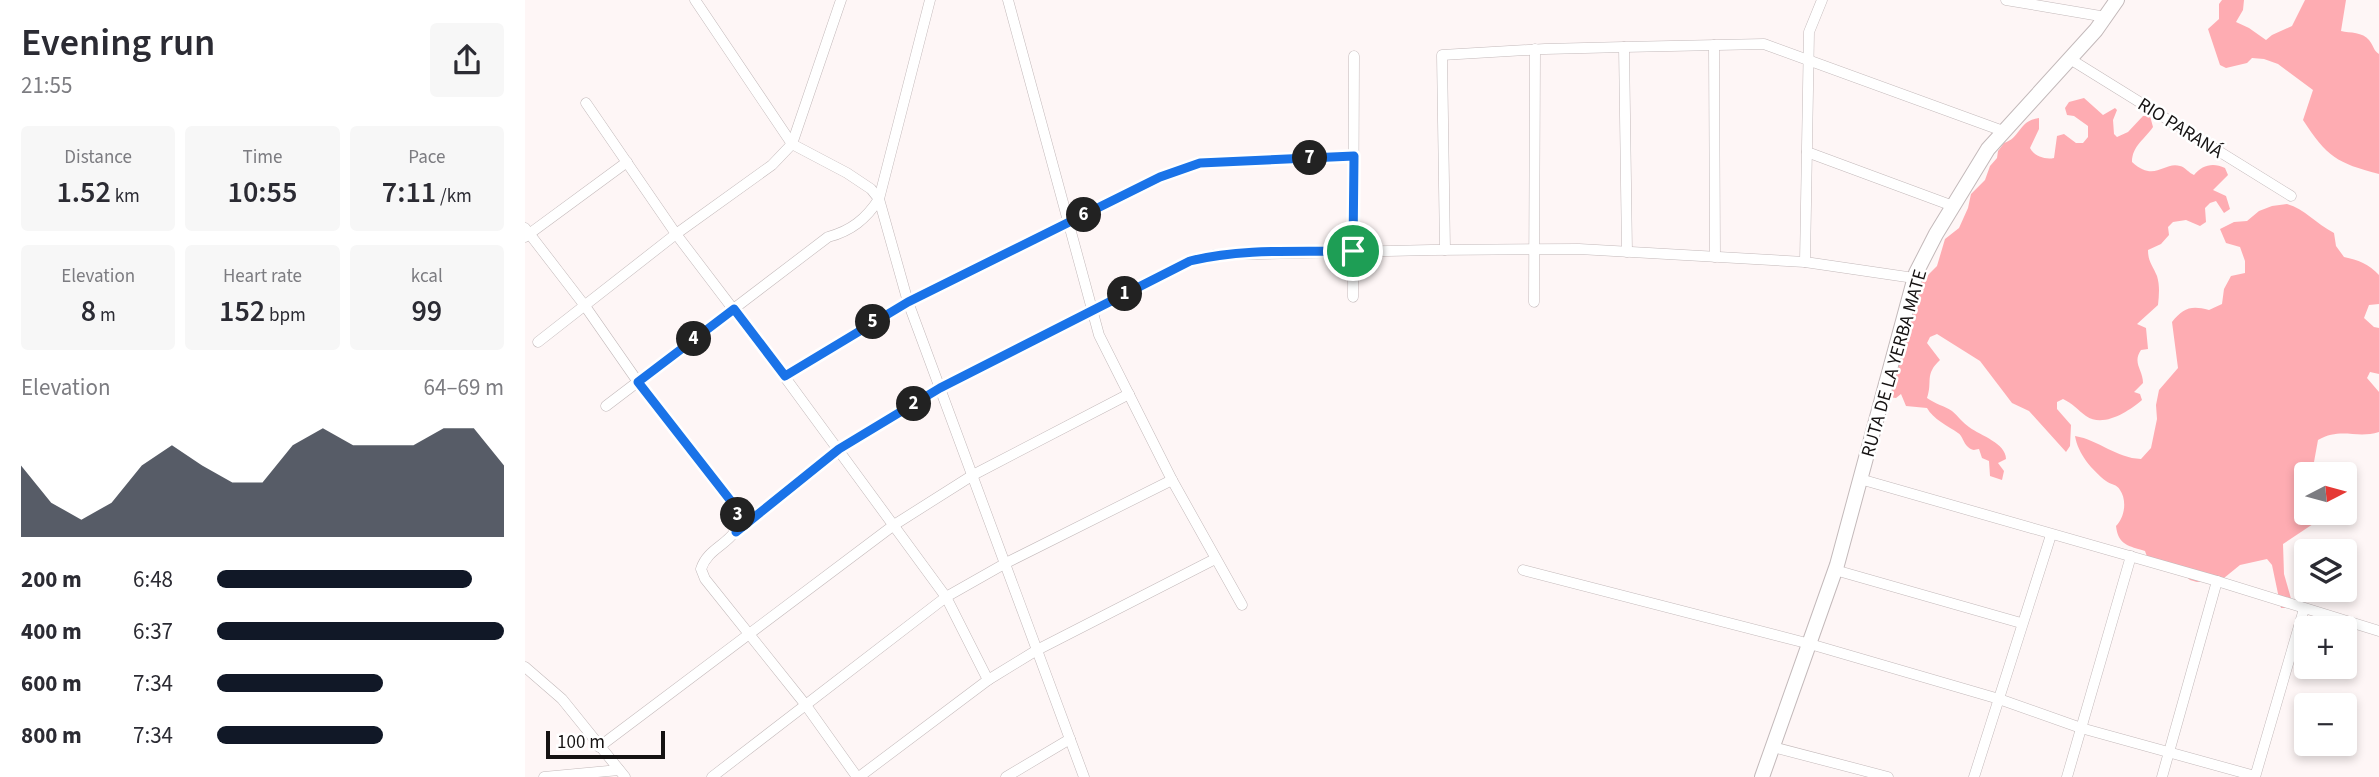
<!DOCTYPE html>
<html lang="en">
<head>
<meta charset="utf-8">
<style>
	body { margin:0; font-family:"Source Sans 3",sans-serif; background:#f7f7f7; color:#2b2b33; height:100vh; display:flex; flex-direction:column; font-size:26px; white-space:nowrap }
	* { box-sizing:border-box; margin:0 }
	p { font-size:23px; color:#7c7c81 }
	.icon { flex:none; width:38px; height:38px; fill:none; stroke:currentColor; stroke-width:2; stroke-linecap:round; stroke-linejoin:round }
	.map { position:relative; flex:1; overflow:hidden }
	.panel { display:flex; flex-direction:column; background:#fff; width:525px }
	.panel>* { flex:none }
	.needle { width:46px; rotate:84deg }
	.tools { position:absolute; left:1769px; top:462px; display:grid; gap:14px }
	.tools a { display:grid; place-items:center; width:63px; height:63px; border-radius:7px; background:#fff; box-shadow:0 4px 10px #0003; font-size:35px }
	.scale { position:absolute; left:21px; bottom:18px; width:119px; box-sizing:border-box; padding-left:7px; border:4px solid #151212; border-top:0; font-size:19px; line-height:24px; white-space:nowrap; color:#151212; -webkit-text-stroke:5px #fff; paint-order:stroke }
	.pin { position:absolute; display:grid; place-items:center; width:60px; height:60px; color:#fff; margin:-30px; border:4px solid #fff; border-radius:50%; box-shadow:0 2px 7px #0007 }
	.km { position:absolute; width:35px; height:35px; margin:-18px; border-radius:50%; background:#222; color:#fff; font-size:19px; line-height:35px; text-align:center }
	.round { display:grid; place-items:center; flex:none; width:74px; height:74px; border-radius:7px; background:#f7f7f7 }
	.overview { display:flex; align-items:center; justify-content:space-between; height:119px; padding:0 21px }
	h1 { font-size:38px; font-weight:600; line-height:52px }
	.metrics { display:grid; grid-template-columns:repeat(3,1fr); gap:10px; height:119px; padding:7px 21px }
	.metrics div { display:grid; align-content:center; border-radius:7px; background:#f7f7f7; text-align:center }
	.metrics b { font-size:30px; font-weight:600 }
	.metrics small { font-size:19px; font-weight:400 }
	.metrics p { font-size:19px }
	.chart { height:196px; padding:14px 21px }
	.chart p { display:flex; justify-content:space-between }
	.chart svg { width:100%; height:126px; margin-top:7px; fill:#111827; opacity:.7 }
	ul { padding:0 21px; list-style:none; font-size:23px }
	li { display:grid; grid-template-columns:112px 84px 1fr; align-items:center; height:52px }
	li i { height:18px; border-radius:9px; background:#111827 }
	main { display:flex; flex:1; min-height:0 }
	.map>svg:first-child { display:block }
	.green { fill:#feacb2 }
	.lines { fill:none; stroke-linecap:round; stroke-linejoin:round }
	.minor-casing { stroke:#c3b9ba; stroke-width:11 }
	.secondary-casing { stroke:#c3b9ba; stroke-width:16 }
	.minor { stroke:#fff; stroke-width:10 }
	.secondary { stroke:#fff; stroke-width:14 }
	.route-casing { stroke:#fff; stroke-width:14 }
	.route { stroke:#1a73e8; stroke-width:9 }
	.labels { text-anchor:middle; stroke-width:5; stroke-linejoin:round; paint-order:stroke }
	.street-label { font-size:19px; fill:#151212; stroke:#fff }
</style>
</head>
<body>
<main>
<section class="panel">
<div class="overview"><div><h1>Evening run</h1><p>21:55</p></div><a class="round"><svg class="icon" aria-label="share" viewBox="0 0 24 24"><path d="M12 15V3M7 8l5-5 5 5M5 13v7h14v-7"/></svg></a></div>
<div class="metrics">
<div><p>Distance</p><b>1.52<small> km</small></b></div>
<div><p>Time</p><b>10:55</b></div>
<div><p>Pace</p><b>7:11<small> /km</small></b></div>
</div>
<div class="metrics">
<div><p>Elevation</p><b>8<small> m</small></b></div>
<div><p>Heart rate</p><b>152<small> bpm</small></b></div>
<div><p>kcal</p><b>99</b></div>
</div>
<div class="chart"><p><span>Elevation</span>64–69 m</p>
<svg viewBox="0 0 160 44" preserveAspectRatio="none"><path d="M0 44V19L10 32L20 38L30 32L40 19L50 12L60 19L70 25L80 25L90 12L100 6L110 12L120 12L130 12L140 6L150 6L160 19V44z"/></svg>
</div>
<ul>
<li><b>200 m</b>6:48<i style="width:89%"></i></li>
<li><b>400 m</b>6:37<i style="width:100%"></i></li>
<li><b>600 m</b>7:34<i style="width:58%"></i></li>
<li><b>800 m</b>7:34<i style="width:58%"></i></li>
</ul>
</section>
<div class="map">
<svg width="1854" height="777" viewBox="0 0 1854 777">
	<rect width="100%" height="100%" fill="#fef6f6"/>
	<g class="green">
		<path d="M1697,0H1719L1718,10L1711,22L1724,28L1741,40L1747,35L1767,26L1780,0H1821L1816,31C1825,33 1838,32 1844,40C1849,46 1848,50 1854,54V174C1812,163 1802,157 1778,120L1788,90L1753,64L1739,59L1727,58L1722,63L1701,68L1695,65L1683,29L1694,19V4Z"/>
		<path d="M1559,98L1578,115L1590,108L1592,110L1588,120L1589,134L1592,137L1603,132L1618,116H1625L1628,127C1620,139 1607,146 1607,162C1630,183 1639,161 1655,166C1660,167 1664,173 1669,175C1677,165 1688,162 1700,168L1703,175L1688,190L1701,196L1705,209L1699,213L1691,201L1685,203L1680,208L1681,222L1675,226L1661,220L1648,222L1643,227L1644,235L1636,244L1623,250C1623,262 1628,266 1632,276C1635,286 1634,295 1633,305L1612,324L1621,328L1623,349L1616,350C1607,363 1618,370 1618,383L1609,392L1615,394L1617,400C1603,412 1578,428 1561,416C1553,410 1547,403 1538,399L1532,402V409L1546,425L1545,446L1541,452L1504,411L1487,403L1455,361L1412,334L1405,337L1402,343L1415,360C1399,375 1408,381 1402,398C1410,404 1420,406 1427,411C1433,416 1438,423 1444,427C1456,436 1481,443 1481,459L1473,463L1479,471L1477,480L1465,476L1464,461L1457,458L1454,449C1449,450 1448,451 1443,447C1438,443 1438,436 1433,433C1423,426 1408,419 1402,408L1381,406L1376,394L1371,398L1364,397L1383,324L1390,310L1394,284L1412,266L1420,239L1434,228L1443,208L1446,194L1460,180L1465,166L1472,158L1473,151L1479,143C1496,138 1493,121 1514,118V129L1505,148C1509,156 1520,160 1529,158L1532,136L1539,134L1551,143H1558L1563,137V126L1549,116L1542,115L1540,108L1544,102Z"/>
		<path d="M1762,204C1780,209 1790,223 1809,233L1811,246L1819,257C1833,260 1844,264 1854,275V304L1844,305L1839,318L1849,327L1854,328V374L1845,372L1842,378L1854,392V432C1831,439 1816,427 1793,440L1787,473L1782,474L1779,491L1781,492L1782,513H1820L1794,520L1758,544L1759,574L1767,602L1763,608H1756L1747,565L1742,559L1715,565L1699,578L1672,582L1665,580L1654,570L1625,565L1620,551C1604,546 1593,545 1591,526C1600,517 1602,500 1595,490C1592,484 1586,485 1581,481C1567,470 1553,454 1550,436C1574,440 1591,458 1616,459L1626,448L1632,419L1631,405L1634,390L1653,368L1647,322C1658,308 1666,305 1684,310L1697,304L1699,289L1706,276L1720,273V261L1715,247L1701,243L1695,229L1709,222L1722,221L1734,211L1747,206Z"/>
	</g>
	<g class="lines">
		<g class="minor-casing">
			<g id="minor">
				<polyline points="170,0 267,144 322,173 346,189 354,199 383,302 559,777"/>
				<polyline points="483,0 574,335 647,480 717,605"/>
				<polyline points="1481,0 1581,17"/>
				<polyline points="1189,45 1190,257"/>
				<polyline points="1099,47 1239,44 1478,131"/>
				<polyline points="1545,59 1766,196"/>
				<polyline points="1282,152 1428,206"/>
				<path d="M0,228L60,306L113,382L213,512C218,543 184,543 176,569L180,579L280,704L332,777"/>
				<polyline points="0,237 102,162"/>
				<polyline points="920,250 917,55 1020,49 1099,47 1102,252"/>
				<polyline points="1280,262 1284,32 1297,0"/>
				<polyline points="828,297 829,56"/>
				<polyline points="1009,302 1010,49"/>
				<polyline points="13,342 151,234 61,103"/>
				<polyline points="259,376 383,302 635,177 675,163 829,156"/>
				<path d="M81,406L303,237C326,231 341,219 354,199L405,0"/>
				<polyline points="1335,479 1692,581 1854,631"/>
				<polyline points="211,532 314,449 415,388 665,261 689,255 906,250 1054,249 1280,262 1389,278"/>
				<polyline points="998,570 1285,644 1474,699 1556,728 1730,776"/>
				<polyline points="1310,570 1496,623"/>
				<polyline points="0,667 37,699 100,777"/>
				<polyline points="463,680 512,650 690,559"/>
				<polyline points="74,747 369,525 448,475 604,394"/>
				<polyline points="1248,747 1363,777"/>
				<polyline points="19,777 94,770"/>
				<polyline points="187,777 421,597 259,376 151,234 247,165 267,144 316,0"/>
				<polyline points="334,777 463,680 421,597 481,563 647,480"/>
				<polyline points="481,777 545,739"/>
				<polyline points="1449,777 1526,535"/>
				<polyline points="1542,777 1606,556"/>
				<polyline points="1637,777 1692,581"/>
				<polyline points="1730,777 1779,609"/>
			</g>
		</g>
		<g class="secondary-casing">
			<polyline id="secondary" points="1237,777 1312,565 1391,273 1411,234 1463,149 1571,30 1592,0"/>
		</g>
		<use href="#minor" class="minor"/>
		<use href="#secondary" class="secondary"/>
	</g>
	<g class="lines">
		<g class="route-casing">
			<path id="route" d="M829,156L828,251C774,252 718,248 665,261L415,388L314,449L211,532C215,521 215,514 209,505L113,382L209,309L260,376L383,302L635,177L675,163Z"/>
		</g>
		<use href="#route" class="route"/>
	</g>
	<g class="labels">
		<g class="street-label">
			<text transform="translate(1656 127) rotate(32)" y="7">RIO PARANÁ</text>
			<text transform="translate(1368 363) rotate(-74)" y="7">RUTA DE LA YERBA MATE</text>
		</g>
	</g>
</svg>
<div class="tools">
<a><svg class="needle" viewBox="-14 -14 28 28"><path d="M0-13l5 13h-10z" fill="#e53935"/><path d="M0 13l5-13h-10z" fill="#7c7c81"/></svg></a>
<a><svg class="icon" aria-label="layers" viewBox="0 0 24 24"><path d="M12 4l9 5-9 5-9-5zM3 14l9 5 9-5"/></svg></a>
<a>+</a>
<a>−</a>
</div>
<div class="scale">100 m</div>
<div class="pin" style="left:828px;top:251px;background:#1e9e55"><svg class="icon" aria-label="arrive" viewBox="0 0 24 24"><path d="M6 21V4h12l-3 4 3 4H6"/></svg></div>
<b class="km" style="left:600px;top:294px">1</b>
<b class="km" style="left:389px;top:404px">2</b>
<b class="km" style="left:213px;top:515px">3</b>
<b class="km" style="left:169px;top:339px">4</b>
<b class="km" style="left:348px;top:322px">5</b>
<b class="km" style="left:559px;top:215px">6</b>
<b class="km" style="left:785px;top:158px">7</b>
</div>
</main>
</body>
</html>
